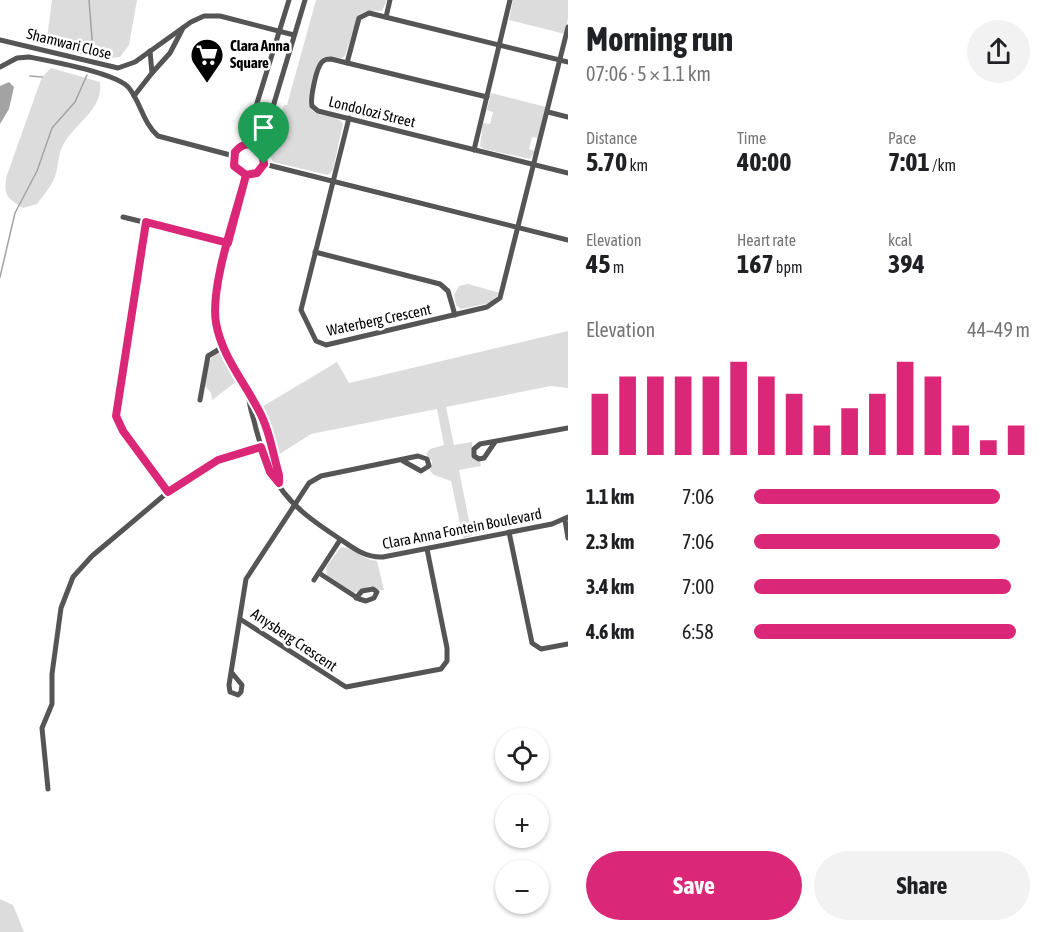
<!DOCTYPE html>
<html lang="en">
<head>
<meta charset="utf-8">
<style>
	body { margin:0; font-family:"Asap Condensed",sans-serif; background:#f2f2f2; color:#202124; height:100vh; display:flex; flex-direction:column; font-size:22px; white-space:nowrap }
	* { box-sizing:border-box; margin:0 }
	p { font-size:20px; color:#757577 }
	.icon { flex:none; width:33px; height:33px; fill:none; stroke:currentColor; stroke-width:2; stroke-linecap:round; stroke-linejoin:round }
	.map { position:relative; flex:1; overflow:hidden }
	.sheet { display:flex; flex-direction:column; background:#fff; width:480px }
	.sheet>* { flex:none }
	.tools { position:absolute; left:495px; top:728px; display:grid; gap:12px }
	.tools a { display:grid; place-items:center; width:54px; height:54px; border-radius:50%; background:#fff; box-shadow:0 2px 4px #0004; font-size:30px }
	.pin { position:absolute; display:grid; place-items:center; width:51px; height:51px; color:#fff; margin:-62px -26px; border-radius:50% 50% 50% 0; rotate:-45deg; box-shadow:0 0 6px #0007 }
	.pin .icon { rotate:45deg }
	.round { display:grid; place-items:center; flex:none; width:63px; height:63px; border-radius:32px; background:#f2f2f2 }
	.overview { display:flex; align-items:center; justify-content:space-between; height:102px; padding:0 18px }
	h1 { font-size:33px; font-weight:700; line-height:45px }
	.metrics { display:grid; grid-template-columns:repeat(3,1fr); gap:9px; height:102px; padding:6px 18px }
	.metrics div { display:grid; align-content:center }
	.metrics b { font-size:26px; font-weight:700 }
	.metrics small { font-size:16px; font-weight:400 }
	.metrics p { font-size:16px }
	.chart { height:168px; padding:12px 18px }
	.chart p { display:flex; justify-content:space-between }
	.chart svg { width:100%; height:108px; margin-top:6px; stroke:#db2777; stroke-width:6 }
	.action { display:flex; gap:12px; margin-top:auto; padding:12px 18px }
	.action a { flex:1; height:69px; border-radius:36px; background:#db2777; color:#fff; font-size:24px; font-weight:700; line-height:69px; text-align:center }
	.action a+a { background:#f2f2f2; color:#202124 }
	ul { padding:0 18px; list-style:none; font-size:20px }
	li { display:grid; grid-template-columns:96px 72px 1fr; align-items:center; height:45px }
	li i { height:15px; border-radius:8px; background:#db2777 }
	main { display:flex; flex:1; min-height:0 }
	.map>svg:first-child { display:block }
	.green { fill:#dcdcdc }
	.water { fill:#a3a3a3 }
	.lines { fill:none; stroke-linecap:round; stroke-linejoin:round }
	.stream { stroke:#a3a3a3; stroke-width:1.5 }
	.minor { stroke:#555; stroke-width:5 }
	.route-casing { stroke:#fff; stroke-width:12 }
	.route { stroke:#db2777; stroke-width:8 }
	.labels { text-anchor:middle; stroke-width:5; stroke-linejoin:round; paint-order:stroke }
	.street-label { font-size:15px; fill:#000; stroke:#fff }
	.poi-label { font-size:15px; font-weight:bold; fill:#000; stroke:#fff; text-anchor:start }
</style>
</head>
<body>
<main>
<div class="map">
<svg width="568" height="932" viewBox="0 0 568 932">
	<rect width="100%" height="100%" fill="#fff"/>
	<g class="green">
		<path d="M52,0H137L129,45L120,57C98,60 65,53 47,38Z"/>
		<path d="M316,0H387L382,11H366L358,15L345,56L341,58L324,57C316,62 304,100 311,109C318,119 337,113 343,124L333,170L328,175L273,162L265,146L268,134L271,138L274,137L284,105H287Z"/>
		<polygon points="513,0 568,0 568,18 565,34 509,20"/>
		<path d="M51,68L100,82C104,109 74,124 63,145C57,155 59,170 53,181C49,189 42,197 37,204L23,208C6,197 3,195 7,175L38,88L42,77Z"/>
		<polygon points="491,93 546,107 538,138 532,137 529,149 535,151 530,159 484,149 480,146 483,123 490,124 493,112 487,110"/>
		<polygon points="468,284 500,293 490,303 461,309 456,305 454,295 459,286"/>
		<polygon points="568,331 568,388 551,386 446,407 454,445 472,442 472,456 480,462 481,466 459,470 472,536 463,538 451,481 434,475 430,471 432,461 426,454 430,449 444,445 437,409 311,434 275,457 268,420 260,408 337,362 349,383"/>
		<path d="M220,352L237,381L212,400L211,393L205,386C207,374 206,356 220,352Z"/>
		<path d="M341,547C354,548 363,560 377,561L384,590H380L371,586L354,593L327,575L326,567Z"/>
		<polygon points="0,899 13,905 24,932 0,932"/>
	</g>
	<polygon class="water" points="9,82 14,87 9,109 0,124 0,86"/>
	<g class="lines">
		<g class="stream">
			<polyline points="89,0 93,51"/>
			<polyline points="30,76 42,77"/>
			<polyline points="0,277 15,213 37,171 52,128 75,102 87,75"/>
		</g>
		<g class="minor">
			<polyline points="386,17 390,0"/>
			<polyline points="0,40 118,68 135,62 191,22 204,16 220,16 294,35"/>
			<polyline points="347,63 359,18 369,13 568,62"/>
			<path d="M0,67L17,58L29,57C50,61 117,73 129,88C141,103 143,123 158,136L234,156"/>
			<polyline points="152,73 170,53 183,28"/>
			<polyline points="134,96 152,73 150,51"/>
			<path d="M487,97L331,59C327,59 325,59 322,62C316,68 310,99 312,106L318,111L568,173"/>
			<polyline points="548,112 568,117"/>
			<polyline points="349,118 301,310 316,341 326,345 487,307 500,298 568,27"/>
			<circle cx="249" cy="160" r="15"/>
			<polyline points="244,145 289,0"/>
			<polyline points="260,150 305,0"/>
			<polyline points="474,150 510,0"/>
			<polyline points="264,164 568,240"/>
			<polyline points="246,175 216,294 216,322 223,347 262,416 278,475 279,483"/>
			<polyline points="123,217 228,243"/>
			<polyline points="146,222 116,416 126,435 168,492"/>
			<polyline points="315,252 440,284 448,291 455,315"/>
			<path d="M249,397C249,408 254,418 256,429C272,487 287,504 337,537C352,547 364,558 383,557L552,524L568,517"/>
			<polyline points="200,400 208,356 223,347"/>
			<polyline points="495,442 484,458 479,459 474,456 474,449 480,444 568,428"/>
			<polyline points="565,520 568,538"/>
			<polyline points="509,532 532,643 541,649 568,644"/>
			<polyline points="319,573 359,599 366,601 374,598 377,592 373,589 362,591 356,598"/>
			<polyline points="314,580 340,540"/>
			<polyline points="240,619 346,687 441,669 447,661 447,648 427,549"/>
			<polyline points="232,673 242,685 241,692 238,695 230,692 229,685 246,579 309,483 321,476 418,456 427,459 429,466 421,471 403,461"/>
			<polyline points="48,789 42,728 52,704 52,674 61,608 73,577 92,556 168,492 218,460 270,444"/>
		</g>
	</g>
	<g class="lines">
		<g class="route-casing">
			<path id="route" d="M264,164L262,153C255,142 243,142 235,152L234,166L246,175L228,243L146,222L116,416L123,431L168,492L218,460L261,447L270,472L279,483V475C273,454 269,428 258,409C243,380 222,356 216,323C210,286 235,217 245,179L246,175L257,173L264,164"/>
		</g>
		<use href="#route" class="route"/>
	</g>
	<defs>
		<g id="supermarket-pin" transform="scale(1.725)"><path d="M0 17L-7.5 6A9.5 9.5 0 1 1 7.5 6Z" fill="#000" stroke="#fff"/><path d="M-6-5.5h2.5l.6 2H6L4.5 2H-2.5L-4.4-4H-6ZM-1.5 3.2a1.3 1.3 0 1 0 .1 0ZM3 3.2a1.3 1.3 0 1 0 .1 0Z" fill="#fff"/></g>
	</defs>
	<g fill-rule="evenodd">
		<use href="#supermarket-pin" x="207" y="55"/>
	</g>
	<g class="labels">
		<g class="street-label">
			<text transform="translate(69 44) rotate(14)" y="5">Shamwari Close</text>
			<text transform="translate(372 112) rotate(14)" y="5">Londolozi Street</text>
			<text transform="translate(379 320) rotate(-12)" y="5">Waterberg Crescent</text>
			<text transform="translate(462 529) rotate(-11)" y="5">Clara Anna Fontein Boulevard</text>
			<text transform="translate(294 640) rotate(34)" y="5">Anysberg Crescent</text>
		</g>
		<g class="poi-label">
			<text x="230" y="51">Clara Anna<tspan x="230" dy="17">Square</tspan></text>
		</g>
	</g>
</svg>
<div class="tools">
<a><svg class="icon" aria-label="locate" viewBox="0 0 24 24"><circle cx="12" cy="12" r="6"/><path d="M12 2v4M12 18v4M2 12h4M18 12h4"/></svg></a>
<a>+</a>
<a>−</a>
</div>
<div class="pin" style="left:264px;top:164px;background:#1e9e55"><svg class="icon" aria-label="arrive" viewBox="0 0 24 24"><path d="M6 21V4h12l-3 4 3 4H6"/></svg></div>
</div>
<section class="sheet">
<div class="overview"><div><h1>Morning run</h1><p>07:06 · 5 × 1.1 km</p></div><a class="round"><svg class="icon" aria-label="share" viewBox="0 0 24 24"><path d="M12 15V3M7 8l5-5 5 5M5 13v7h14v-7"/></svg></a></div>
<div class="metrics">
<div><p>Distance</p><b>5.70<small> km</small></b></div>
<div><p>Time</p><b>40:00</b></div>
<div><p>Pace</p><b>7:01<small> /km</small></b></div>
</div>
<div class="metrics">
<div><p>Elevation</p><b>45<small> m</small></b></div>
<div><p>Heart rate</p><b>167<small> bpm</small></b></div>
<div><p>kcal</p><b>394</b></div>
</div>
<div class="chart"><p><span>Elevation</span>44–49 m</p>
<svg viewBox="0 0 160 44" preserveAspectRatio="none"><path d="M5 44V19M15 44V12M25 44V12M35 44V12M45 44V12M55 44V6M65 44V12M75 44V19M85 44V32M95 44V25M105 44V19M115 44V6M125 44V12M135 44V32M145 44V38M155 44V32"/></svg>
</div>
<ul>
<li><b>1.1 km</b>7:06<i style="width:89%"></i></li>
<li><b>2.3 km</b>7:06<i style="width:89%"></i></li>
<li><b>3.4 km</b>7:00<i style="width:93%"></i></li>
<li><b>4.6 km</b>6:58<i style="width:95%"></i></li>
</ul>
<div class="action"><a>Save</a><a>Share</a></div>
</section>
</main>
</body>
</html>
